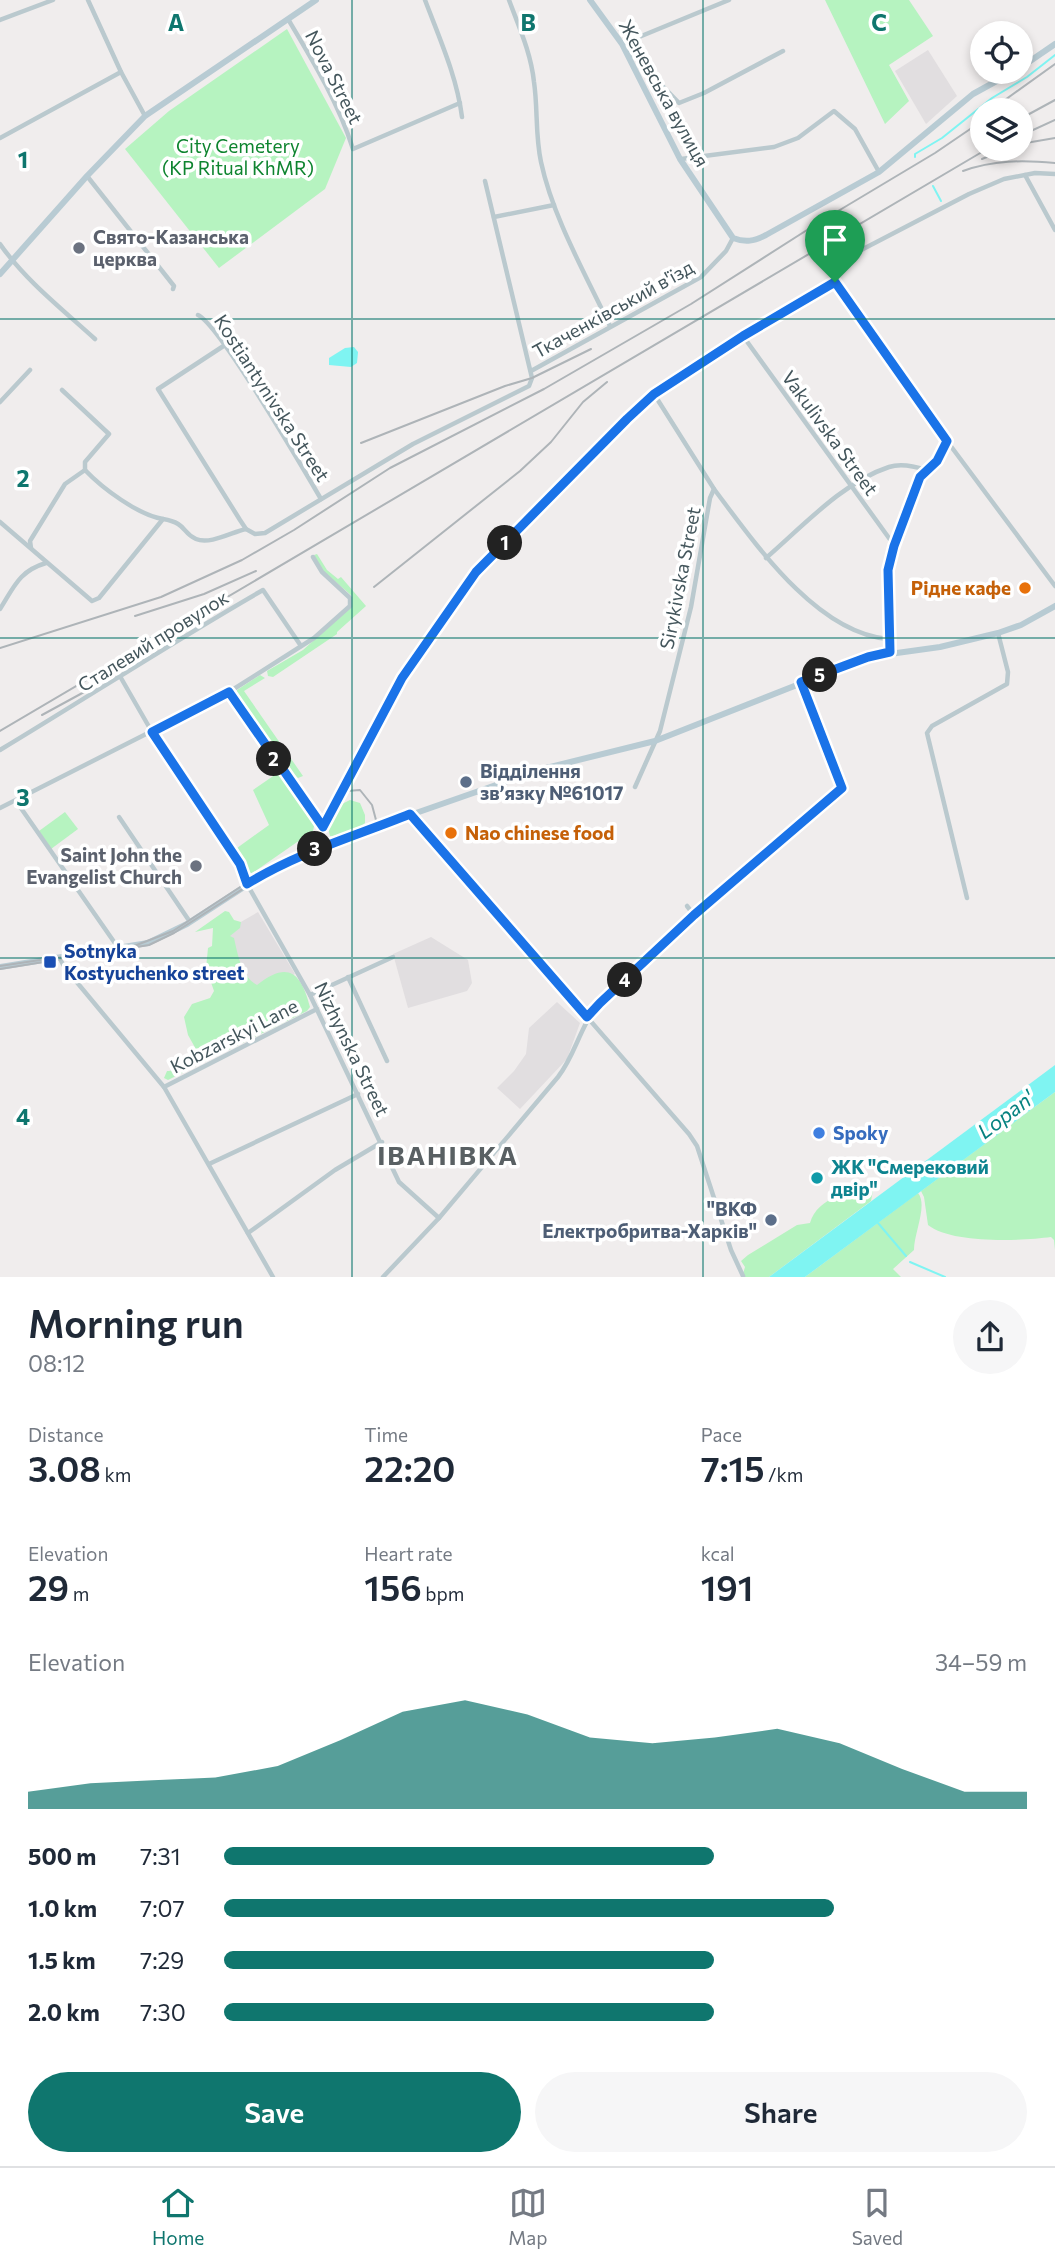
<!DOCTYPE html>
<html lang="en">
<head>
<meta charset="utf-8">
<style>
	body { margin:0; font-family:Commissioner,sans-serif; background:#f6f6f7; color:#1f2937; height:100vh; display:flex; flex-direction:column; font-size:26px; white-space:nowrap }
	* { box-sizing:border-box; margin:0 }
	p { font-size:23px; color:#747a83 }
	.icon { flex:none; width:38px; height:38px; fill:none; stroke:currentColor; stroke-width:2; stroke-linecap:round; stroke-linejoin:round }
	.map { position:relative; height:1277px; overflow:hidden }
	.sheet { display:flex; flex-direction:column; background:#fff; flex:1 }
	.sheet>* { flex:none }
	.controls { position:absolute; left:970px; top:21px; display:grid; gap:14px }
	.controls a { display:grid; place-items:center; width:63px; height:63px; border-radius:50%; background:#fff; box-shadow:0 4px 10px #0003; font-size:35px }
	.pin { position:absolute; display:grid; place-items:center; width:60px; height:60px; color:#fff; margin:-72px -30px; border-radius:50% 50% 50% 0; rotate:-45deg; box-shadow:0 0 7px #0007 }
	.pin .icon { rotate:45deg }
	.km { position:absolute; width:35px; height:35px; margin:-18px; border-radius:50%; background:#222; color:#fff; font-size:19px; line-height:35px; text-align:center }
	.round { display:grid; place-items:center; flex:none; width:74px; height:74px; border-radius:37px; background:#f6f6f7 }
	.overview { display:flex; align-items:center; justify-content:space-between; height:119px; padding:0 28px }
	h1 { font-size:38px; font-weight:600; line-height:52px }
	.figures { display:grid; grid-template-columns:repeat(3,1fr); gap:10px; height:119px; padding:7px 28px }
	.figures div { display:grid; align-content:center }
	.figures b { font-size:35px; font-weight:600 }
	.figures small { font-size:19px; font-weight:400 }
	.figures p { font-size:19px }
	.chart { height:196px; padding:14px 28px }
	.chart p { display:flex; justify-content:space-between }
	.chart svg { width:100%; height:126px; margin-top:7px; fill:#0f766e; opacity:.7 }
	.primary-button { display:flex; gap:14px; margin-top:auto; padding:14px 28px }
	.primary-button a { flex:1; height:80px; border-radius:42px; background:#0f766e; color:#fff; font-size:28px; font-weight:600; line-height:80px; text-align:center }
	.primary-button a+a { background:#f6f6f7; color:#1f2937 }
	ul { padding:0 28px; list-style:none; font-size:23px }
	li { display:grid; grid-template-columns:112px 84px 1fr; align-items:center; height:52px }
	li i { height:18px; border-radius:9px; background:#0f766e }
	.tab-bar { display:flex; justify-content:space-around; align-items:center; height:98px; border-top:2px solid #e0e1e3; background:#fff; font-size:19px; color:#747a83 }
	.tab-bar a { display:grid; justify-items:center; gap:4px }
	.tab-bar .selected { color:#0f766e }
	.map>svg:first-child { display:block }
	.education { fill:#e1dee0 }
	.green { fill:#b6f3c0 }
	.water { fill:#7ff4f2 }
	.lines { fill:none; stroke-linecap:round; stroke-linejoin:round }
	.stream { stroke:#7ff4f2; stroke-width:2 }
	.street { stroke:#bac9ce; stroke-width:4.5 }
	.secondary { stroke:#b8cbd3; stroke-width:6 }
	.tram { stroke:#aeb4b8; stroke-width:2 }
	.rail { stroke:#aeb4b8; stroke-width:2 }
	.route-casing { stroke:#fff; stroke-width:14 }
	.route { stroke:#1a73e8; stroke-width:9 }
	.grid { fill:none; stroke:#0f766e; stroke-width:2; stroke-opacity:0.55 }
	.worship-dot { fill:#6b7280; stroke:#fff; stroke-width:2.5 }
	.food-dot { fill:#e8710a; stroke:#fff; stroke-width:2.5 }
	.service-dot { fill:#5c6f8a; stroke:#fff; stroke-width:2.5 }
	.transit-dot { fill:#1a4fb4; stroke:#fff; stroke-width:2.5 }
	.shop-dot { fill:#3f7fe0; stroke:#fff; stroke-width:2.5 }
	.culture-dot { fill:#0f9aa8; stroke:#fff; stroke-width:2.5 }
	.labels { text-anchor:middle; stroke-width:7; stroke-linejoin:round; paint-order:stroke }
	.street-label { font-size:19px; fill:#44565c; stroke:#fff }
	.park-label { font-size:19px; fill:#0e842f; stroke:#fff }
	.worship-label { font-size:19px; font-weight:bold; fill:#5b616d; stroke:#fff; text-anchor:start }
	.food-label { font-size:19px; font-weight:bold; fill:#c56008; stroke:#fff; text-anchor:end }
	.service-label { font-size:19px; font-weight:bold; fill:#4e5e75; stroke:#fff; text-anchor:start }
	.transit-label { font-size:19px; font-weight:bold; fill:#164399; stroke:#fff; text-anchor:start }
	.shop-label { font-size:19px; font-weight:bold; fill:#366cbe; stroke:#fff; text-anchor:start }
	.culture-label { font-size:19px; font-weight:bold; fill:#0d838f; stroke:#fff; text-anchor:start }
	.water-label { font-size:21px; font-style:italic; fill:#058280; stroke:#fff }
	.district-label { font-size:26px; font-weight:bold; letter-spacing:2px; fill:#596063; stroke:#fff }
	.grid-label { font-size:23px; text-anchor:middle; font-weight:bold; fill:#0f766e; stroke:#fff; stroke-width:7; stroke-linejoin:round; paint-order:stroke }
</style>
</head>
<body>
<div class="map">
<svg width="1055" height="1277" viewBox="0 0 1055 1277">
	<rect width="100%" height="100%" fill="#f0eded"/>
	<g class="education">
		<polygon points="928,50 957,96 926,124 895,71"/>
		<polygon points="258,912 295,974 249,1001 213,938"/>
		<polygon points="431,937 468,960 472,983 467,991 408,1008 393,954"/>
		<polygon points="557,1002 580,1023 567,1059 520,1109 497,1088 514,1071 526,1054 529,1028"/>
	</g>
	<g class="green">
		<polygon points="825,0 909,0 933,36 889,65 909,101 885,124"/>
		<polygon points="287,29 346,138 325,189 219,268 125,149 169,111"/>
		<polygon points="317,554 327,570 338,579 341,577 366,606 337,632 337,634 273,677 268,676 267,671 303,650 352,606 352,596 323,571 314,555"/>
		<polygon points="260,675 265,678 244,691 303,776 298,778 287,770 236,695 237,690"/>
		<polygon points="279,772 315,822 313,831 251,874 237,848 269,825 253,790"/>
		<path d="M350,800L360,803L365,815V823C358,831 340,837 330,836L328,828L340,805Z"/>
		<polygon points="65,812 78,829 51,849 39,831"/>
		<path d="M225,911L229,912L234,920L241,922L240,928L230,936L234,938C238,955 241,976 257,985C287,961 301,971 310,1007L307,1011L168,1080L164,1078L167,1071C178,1071 193,1061 197,1051L188,1035L184,1017L192,1004L210,998L214,991L206,968L208,948L212,946L213,928L195,932Z"/>
		<path d="M1055,1092V1250L1054,1240L1051,1237C1021,1241 952,1244 928,1225L924,1197L921,1191Z"/>
		<path d="M874,1185L871,1201L769,1277H742L745,1267L741,1261L748,1255L797,1225L810,1223C818,1196 851,1192 874,1185Z"/>
		<path d="M918,1193C928,1205 914,1233 914,1250L893,1269L901,1277H805Z"/>
	</g>
	<g class="water">
		<polygon points="354,347 358,352 357,363 351,367 329,365 329,358 345,348"/>
		<polygon points="1055,1065 1055,1092 805,1277 769,1277"/>
	</g>
	<g class="lines">
		<g class="stream">
			<polyline points="915,157 915,154 942,138 992,98 1027,77 1055,55"/>
			<polyline points="933,186 941,201"/>
			<polyline points="878,1223 906,1256"/>
			<polyline points="910,1262 945,1277"/>
		</g>
		<g class="street">
			<polyline points="88,0 121,72 145,116"/>
			<path d="M425,0C439,37 457,77 462,117"/>
			<path d="M509,0C519,27 531,53 534,82C538,109 535,134 541,162C553,218 586,275 610,326"/>
			<polyline points="729,0 622,44 679,103 704,93 783,51"/>
			<path d="M288,19C313,61 338,102 353,149L460,103"/>
			<polyline points="0,20 53,0"/>
			<polyline points="0,138 121,72"/>
			<polyline points="681,159 774,147 798,138 834,111 855,129 879,172"/>
			<polyline points="1025,175 1055,230"/>
			<polyline points="87,176 174,286 173,289"/>
			<polyline points="494,217 554,205"/>
			<path d="M0,244C25,280 62,309 95,339"/>
			<polyline points="835,282 947,441 937,461 920,477 894,546 888,570 890,652"/>
			<path d="M198,315C219,325 304,470 321,499"/>
			<polyline points="743,336 894,545"/>
			<polyline points="225,345 158,389 240,520 246,529 255,534 265,533 413,444 529,386 532,378 485,181"/>
			<polyline points="531,371 701,277 726,251 733,238"/>
			<polyline points="0,402 30,370"/>
			<polyline points="947,441 1055,586"/>
			<path d="M85,470C102,488 138,515 163,519"/>
			<path d="M714,489C754,542 816,633 888,639"/>
			<path d="M0,522L92,601L99,598L163,519C187,523 182,533 196,539C210,545 232,532 246,529"/>
			<polyline points="31,548 30,541 65,484 85,470 85,462 109,434 62,390"/>
			<path d="M766,558C802,527 843,482 889,467C901,463 914,466 926,470"/>
			<path d="M0,609C14,587 19,571 46,563"/>
			<polyline points="121,678 152,732 241,864 247,884 310,995 399,1182 439,1218"/>
			<polyline points="229,692 323,827"/>
			<path d="M0,750C88,697 174,641 263,590L301,646"/>
			<polyline points="635,787 660,731 691,607 710,498 714,489 654,394"/>
			<polyline points="16,801 119,949"/>
			<polyline points="0,808 229,692 314,638 350,606 350,598 322,572 313,557"/>
			<polyline points="411,815 689,1134 697,1146 731,1250 743,1276"/>
			<polyline points="119,817 190,922"/>
			<polyline points="313,849 314,842 402,678 476,572 627,419 654,394 743,336 835,282 834,269 840,261 969,194 1004,179 1035,173 1055,174"/>
			<polyline points="967,898 927,733 932,726 1007,684 1008,672 998,633"/>
			<polyline points="687,906 694,915"/>
			<polyline points="60,959 65,968 164,1087 273,1277"/>
			<polyline points="348,977 387,1061"/>
			<polyline points="310,995 393,957"/>
			<polyline points="164,1087 317,1009"/>
			<polyline points="209,1164 358,1094"/>
			<polyline points="248,1233 335,1170 382,1142"/>
			<path d="M383,1277L439,1218L558,1077C576,1054 580,1025 600,1003L694,915L842,788L801,682"/>
		</g>
		<g class="secondary">
			<path d="M590,0L622,44L680,159L733,238C746,243 754,241 766,235L879,172L973,94L1013,72"/>
			<polyline points="1020,68 1055,44"/>
			<polyline points="0,274 87,176 145,116 316,0"/>
			<polyline points="0,967 148,943 187,924 278,865 313,849 542,769 655,741 868,657 940,647 998,633 1021,625 1055,606"/>
		</g>
		<polyline class="tram" points="0,966 134,946 173,931 254,878 311,846 317,839 347,791 360,790 372,805 376,820 366,832 315,849 277,867 174,933 149,945 0,969"/>
		<g class="rail">
			<polyline points="991,110 1055,64"/>
			<polyline points="1020,119 1055,100"/>
			<polyline points="1020,136 1055,120"/>
			<polyline points="1020,144 1055,138"/>
			<polyline points="982,159 1006,149"/>
			<path d="M963,171C993,160 1023,160 1055,163"/>
			<polyline points="361,443 505,386 532,378 591,349"/>
			<polyline points="374,587 520,471 551,442 583,402 607,382"/>
			<polyline points="135,616 204,594 256,571"/>
			<polyline points="0,648 161,597 242,560 294,530 390,468 544,389 691,304 818,223 935,153 982,121"/>
			<polyline points="42,715 97,685"/>
			<polyline points="0,731 987,149"/>
		</g>
	</g>
	<g class="lines">
		<g class="route-casing">
			<path id="route" d="M835,282L947,441L937,461L920,477L894,546L888,570L890,652L868,657L801,682L842,788L694,915L600,1003L587,1017L410,814C353,837 299,852 247,884L240,864L152,732L229,692L323,827L402,678L476,572L627,419L654,394L743,336Z"/>
		</g>
		<use href="#route" class="route"/>
	</g>
	<path class="grid" d="M352,0V1277M703,0V1277M0,319H1055M0,638H1055M0,958H1055"/>
	<g class="worship-dot">
		<circle cx="79" cy="248" r="7"/>
		<circle cx="196" cy="866" r="7"/>
	</g>
	<g class="food-dot">
		<circle cx="1025" cy="588" r="7"/>
		<circle cx="451" cy="833" r="7"/>
	</g>
	<g class="service-dot">
		<circle cx="466" cy="782" r="7"/>
		<circle cx="771" cy="1220" r="7"/>
	</g>
	<rect class="transit-dot" x="43" y="955" width="14" height="14" rx="3.5"/>
	<circle class="shop-dot" cx="819" cy="1133" r="7"/>
	<circle class="culture-dot" cx="817" cy="1178" r="7"/>
	<g class="labels">
		<g class="street-label">
			<text transform="translate(334 77) rotate(63)" y="7">Nova Street</text>
			<text transform="translate(664 93) rotate(61)" y="7">Женевська вулиця</text>
			<text transform="translate(613 309) rotate(-29)" y="7">Ткаченківський в'їзд</text>
			<text transform="translate(272 398) rotate(57)" y="7">Kostiantynivska Street</text>
			<text transform="translate(830 433) rotate(54)" y="7">Vakulivska Street</text>
			<text transform="translate(680 578) rotate(-79)" y="7">Sirykivska Street</text>
			<text transform="translate(153 641) rotate(-32)" y="7">Сталевий провулок</text>
			<text transform="translate(234 1036) rotate(-27)" y="7">Kobzarskyi Lane</text>
			<text transform="translate(352 1049) rotate(64)" y="7">Nizhynska Street</text>
		</g>
		<g class="park-label">
			<text x="238" y="153">City Cemetery<tspan x="238" dy="22">(KP Ritual KhMR)</tspan></text>
		</g>
		<g class="worship-label">
			<text x="93" y="244">Свято-Казанська<tspan x="93" dy="22">церква</tspan></text>
			<text x="182" y="862" text-anchor="end">Saint John the<tspan x="182" dy="22">Evangelist Church</tspan></text>
		</g>
		<g class="food-label">
			<text x="1011" y="595">Рідне кафе</text>
			<text x="465" y="840" text-anchor="start">Nao chinese food</text>
		</g>
		<g class="service-label">
			<text x="480" y="778">Відділення<tspan x="480" dy="22">зв’язку №61017</tspan></text>
			<text x="757" y="1216" text-anchor="end">"ВКФ<tspan x="757" dy="22">Електробритва-Харків"</tspan></text>
		</g>
		<g class="transit-label">
			<text x="64" y="958">Sotnyka<tspan x="64" dy="22">Kostyuchenko street</tspan></text>
		</g>
		<g class="shop-label">
			<text x="833" y="1140">Spoky</text>
		</g>
		<g class="culture-label">
			<text x="831" y="1174">ЖК "Смерековий<tspan x="831" dy="22">двір"</tspan></text>
		</g>
		<g class="water-label">
			<text transform="translate(1006 1115) rotate(-37)" y="7">Lopan'</text>
		</g>
		<g class="district-label">
			<text x="448" y="1165">ІВАНІВКА</text>
		</g>
	</g>
	<g class="grid-label">
		<text x="176" y="31">A</text>
		<text x="528" y="31">B</text>
		<text x="879" y="31">C</text>
		<text x="23" y="168">1</text>
		<text x="23" y="487">2</text>
		<text x="23" y="806">3</text>
		<text x="23" y="1125">4</text>
	</g>
</svg>
<div class="controls">
<a><svg class="icon" aria-label="locate" viewBox="0 0 24 24"><circle cx="12" cy="12" r="6"/><path d="M12 2v4M12 18v4M2 12h4M18 12h4"/></svg></a>
<a><svg class="icon" aria-label="layers" viewBox="0 0 24 24"><path d="M12 4l9 5-9 5-9-5zM3 14l9 5 9-5"/></svg></a>
</div>
<div class="pin" style="left:835px;top:282px;background:#1e9e55"><svg class="icon" aria-label="arrive" viewBox="0 0 24 24"><path d="M6 21V4h12l-3 4 3 4H6"/></svg></div>
<b class="km" style="left:505px;top:543px">1</b>
<b class="km" style="left:274px;top:759px">2</b>
<b class="km" style="left:315px;top:849px">3</b>
<b class="km" style="left:625px;top:980px">4</b>
<b class="km" style="left:820px;top:675px">5</b>
</div>
<section class="sheet">
<div class="overview"><div><h1>Morning run</h1><p>08:12</p></div><a class="round"><svg class="icon" aria-label="share" viewBox="0 0 24 24"><path d="M12 15V3M7 8l5-5 5 5M5 13v7h14v-7"/></svg></a></div>
<div class="figures">
<div><p>Distance</p><b>3.08<small> km</small></b></div>
<div><p>Time</p><b>22:20</b></div>
<div><p>Pace</p><b>7:15<small> /km</small></b></div>
</div>
<div class="figures">
<div><p>Elevation</p><b>29<small> m</small></b></div>
<div><p>Heart rate</p><b>156<small> bpm</small></b></div>
<div><p>kcal</p><b>191</b></div>
</div>
<div class="chart"><p><span>Elevation</span>34–59 m</p>
<svg viewBox="0 0 160 44" preserveAspectRatio="none"><path d="M0 44V38L10 35L20 34L30 33L40 29L50 20L60 10L70 6L80 11L90 19L100 21L110 19L120 16L130 21L140 30L150 38L160 38V44z"/></svg>
</div>
<ul>
<li><b>500 m</b>7:31<i style="width:61%"></i></li>
<li><b>1.0 km</b>7:07<i style="width:76%"></i></li>
<li><b>1.5 km</b>7:29<i style="width:61%"></i></li>
<li><b>2.0 km</b>7:30<i style="width:61%"></i></li>
</ul>
<div class="primary-button"><a>Save</a><a>Share</a></div>
</section>
<nav class="tab-bar">
<a class="selected"><svg class="icon" aria-label="home" viewBox="0 0 24 24"><path d="M3 11l9-7 9 7M6 9v11h12V9"/></svg>Home</a>
<a><svg class="icon" aria-label="map" viewBox="0 0 24 24"><path d="M3 6l6-2 6 2 6-2v14l-6 2-6-2-6 2zM9 4v14M15 6v14"/></svg>Map</a>
<a><svg class="icon" aria-label="saved" viewBox="0 0 24 24"><path d="M7 4h10v16l-5-4-5 4z"/></svg>Saved</a>
</nav>
</body>
</html>
